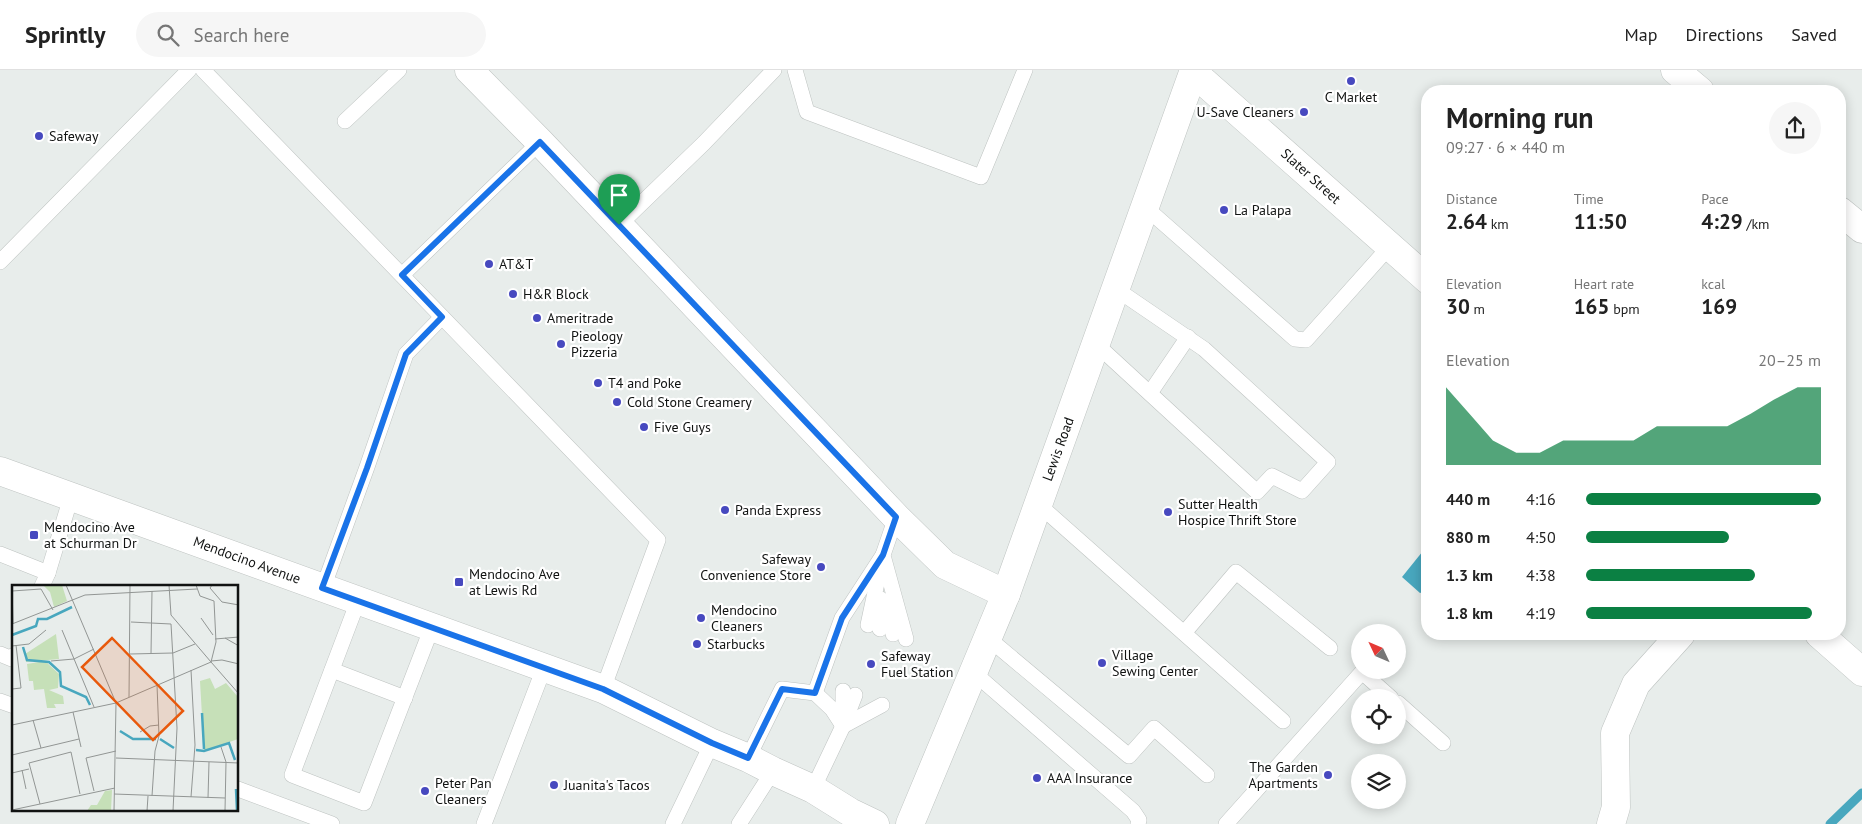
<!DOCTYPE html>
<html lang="en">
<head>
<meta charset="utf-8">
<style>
	body { margin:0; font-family:"PT Sans",sans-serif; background:#f6f6f6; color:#222; height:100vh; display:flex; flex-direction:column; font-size:19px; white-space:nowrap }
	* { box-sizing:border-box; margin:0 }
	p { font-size:16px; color:#767676 }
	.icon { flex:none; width:28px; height:28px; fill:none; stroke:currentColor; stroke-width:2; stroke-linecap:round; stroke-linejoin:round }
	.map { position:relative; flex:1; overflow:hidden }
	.panel { position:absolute; left:1421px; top:15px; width:425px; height:555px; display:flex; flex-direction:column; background:#fff; border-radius:20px; box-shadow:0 2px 12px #0003 }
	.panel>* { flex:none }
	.needle { width:32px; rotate:314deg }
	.buttons { position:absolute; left:1351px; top:554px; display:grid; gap:10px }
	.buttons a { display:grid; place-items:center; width:55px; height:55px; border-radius:50%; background:#fff; box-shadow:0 2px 12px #0003; font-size:25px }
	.pin { position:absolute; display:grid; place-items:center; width:42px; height:42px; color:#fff; margin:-51px -21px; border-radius:50% 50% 50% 0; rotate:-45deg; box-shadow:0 0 5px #0007 }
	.pin .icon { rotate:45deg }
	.round { display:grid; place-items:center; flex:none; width:52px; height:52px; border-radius:26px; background:#f6f6f6 }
	.summary { display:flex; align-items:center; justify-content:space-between; height:85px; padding:0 25px }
	h1 { font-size:28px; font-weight:700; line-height:38px }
	.figures { display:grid; grid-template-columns:repeat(3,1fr); gap:8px; height:85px; padding:5px 25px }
	.figures div { display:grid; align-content:center }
	.figures b { font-size:21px; font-weight:700 }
	.figures small { font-size:14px; font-weight:400 }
	.figures p { font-size:14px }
	.chart { height:140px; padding:10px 25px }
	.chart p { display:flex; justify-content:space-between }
	.chart svg { width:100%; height:90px; margin-top:5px; fill:#0b8043; opacity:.7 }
	ul { padding:0 25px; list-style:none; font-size:16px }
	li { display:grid; grid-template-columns:80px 60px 1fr; align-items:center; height:38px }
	li i { height:12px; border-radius:6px; background:#0b8043 }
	header { display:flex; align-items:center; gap:30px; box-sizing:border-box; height:70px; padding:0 25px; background:#fff; border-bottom:1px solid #e0e0e0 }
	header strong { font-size:24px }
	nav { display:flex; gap:28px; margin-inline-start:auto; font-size:18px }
	.search { width:350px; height:45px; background:#f6f6f6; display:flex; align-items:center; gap:12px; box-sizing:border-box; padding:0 18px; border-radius:28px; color:#767676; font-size:19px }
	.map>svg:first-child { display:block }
	.water { fill:#48a7be }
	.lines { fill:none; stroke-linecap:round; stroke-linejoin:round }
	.stream { stroke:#48a7be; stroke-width:9 }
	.service-casing { stroke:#bec3c1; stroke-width:16 }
	.minor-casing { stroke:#bec3c1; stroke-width:29 }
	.tertiary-casing { stroke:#bec3c1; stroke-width:29 }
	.secondary-casing { stroke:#bec3c1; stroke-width:29 }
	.service { stroke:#fff; stroke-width:15 }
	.minor { stroke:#fff; stroke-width:28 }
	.tertiary { stroke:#fff; stroke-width:28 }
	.secondary { stroke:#fff; stroke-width:28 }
	.route-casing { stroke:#fff; stroke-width:10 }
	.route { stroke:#1a73e8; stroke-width:6 }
	.poi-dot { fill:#4749bf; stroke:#fff; stroke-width:2 }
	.labels { text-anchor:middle; stroke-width:4.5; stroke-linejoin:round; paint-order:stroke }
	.poi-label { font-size:14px; fill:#111312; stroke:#fff; text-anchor:start }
	.street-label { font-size:14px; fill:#111312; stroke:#fff }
	.inset-river { fill:none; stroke:#48a7be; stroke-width:2.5 }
	.inset-road { fill:none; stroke:#929694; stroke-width:1 }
	.view { fill:#e8590c; fill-opacity:0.15; stroke:#e8590c; stroke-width:2.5 }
	.inset-edge { fill:none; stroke:#111312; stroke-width:2.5 }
</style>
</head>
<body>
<header>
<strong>Sprintly</strong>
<div class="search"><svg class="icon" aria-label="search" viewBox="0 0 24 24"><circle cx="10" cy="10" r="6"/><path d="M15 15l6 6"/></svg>Search here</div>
<nav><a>Map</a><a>Directions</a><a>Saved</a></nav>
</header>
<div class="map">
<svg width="1862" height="754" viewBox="0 0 1862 754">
	<rect width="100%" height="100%" fill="#e8edeb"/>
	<polygon class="water" points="1427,476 1427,515 1426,521 1420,523 1402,507"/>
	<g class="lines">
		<polyline class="stream" points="1830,754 1862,723"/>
		<g class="service-casing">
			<g id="service">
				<polyline points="203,0 658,470 603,619"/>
				<polyline points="795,0 807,42 981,107 1025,0"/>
				<polyline points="345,51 399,0"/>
				<polyline points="1145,137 1295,269 1306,270 1390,176"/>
				<polyline points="619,155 704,73 774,0"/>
				<polyline points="0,192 189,0"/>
				<polyline points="402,205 540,72"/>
				<polyline points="1096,274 1257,422 1272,406 1302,421 1328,392 1204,279 1116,219"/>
				<polyline points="1150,323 1188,267"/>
				<polyline points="1038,434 1283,651"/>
				<polyline points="0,484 48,503"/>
				<polyline points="884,489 906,569"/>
				<polyline points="42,516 48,503 71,427"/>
				<polyline points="323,518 367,397 406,284 442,247"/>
				<polyline points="358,531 292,705 364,733 432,557"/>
				<polyline points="890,538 893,564"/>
				<polyline points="868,555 883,485 896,447"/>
				<polyline points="880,559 881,529"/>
				<polyline points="1184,563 1236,502 1330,578"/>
				<polyline points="988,568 1129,686 1154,658 1207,705"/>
				<polyline points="0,584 12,589 14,585"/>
				<polyline points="332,600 405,628"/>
				<polyline points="973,602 1133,741 1139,750 1138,754"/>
				<polyline points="843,621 843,647"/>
				<polyline points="815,623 842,548 883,485"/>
				<polyline points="0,631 14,636"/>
				<polyline points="1398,633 1443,673"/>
				<polyline points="843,656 882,635"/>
				<polyline points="748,688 782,619 815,623 832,639 843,656"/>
				<polyline points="238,719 332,754"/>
				<polyline points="813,719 843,656 855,625"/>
				<polyline points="484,754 544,598"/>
				<polyline points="673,754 712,673"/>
				<polyline points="739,754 773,701"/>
				<polyline points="1226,754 1362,602 1391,628"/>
			</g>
		</g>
		<g class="minor-casing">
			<g id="minor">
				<polyline points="469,0 540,72 896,447 945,495 1006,524"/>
				<polyline points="1194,3 1428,210"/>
				<polyline points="1819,564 1862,602"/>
				<polyline points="1611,754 1616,737 1615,663 1636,614 1681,564"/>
			</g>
		</g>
		<g class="tertiary-casing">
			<g id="tertiary">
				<polyline points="1675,0 1700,21"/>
				<polyline points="1840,141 1862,159"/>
			</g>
		</g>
		<g class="secondary-casing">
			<g id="secondary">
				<polyline points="0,401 603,619 712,673 748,688 773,701 813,719 850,742 875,754"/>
				<polyline points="910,754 1006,524 1194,0"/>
			</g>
		</g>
		<use href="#service" class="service"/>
		<use href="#minor" class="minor"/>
		<use href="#tertiary" class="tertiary"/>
		<use href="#secondary" class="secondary"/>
	</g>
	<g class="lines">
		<g class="route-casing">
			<polygon id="route" points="540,72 896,447 883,485 842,548 815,623 782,619 748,688 712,673 603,619 322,518 367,398 406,284 442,247 402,205"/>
		</g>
		<use href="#route" class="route"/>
	</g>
	<g class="poi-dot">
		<circle cx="1351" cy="11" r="5"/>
		<circle cx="1304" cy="42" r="5"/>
		<circle cx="39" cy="66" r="5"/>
		<circle cx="1224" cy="140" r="5"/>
		<circle cx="489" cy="194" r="5"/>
		<circle cx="513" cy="224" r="5"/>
		<circle cx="537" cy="248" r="5"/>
		<circle cx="561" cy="274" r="5"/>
		<circle cx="598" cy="313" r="5"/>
		<circle cx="617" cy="332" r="5"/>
		<circle cx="644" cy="357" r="5"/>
		<circle cx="725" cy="440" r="5"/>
		<circle cx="1168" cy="442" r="5"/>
		<rect x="29" y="460" width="10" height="10" rx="2.5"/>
		<circle cx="821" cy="497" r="5"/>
		<rect x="454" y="507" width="10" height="10" rx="2.5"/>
		<circle cx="701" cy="548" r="5"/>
		<circle cx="697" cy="574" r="5"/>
		<circle cx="1102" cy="593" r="5"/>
		<circle cx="871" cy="594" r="5"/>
		<circle cx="1328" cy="705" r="5"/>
		<circle cx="1037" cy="708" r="5"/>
		<circle cx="554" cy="715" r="5"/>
		<circle cx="425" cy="721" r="5"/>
	</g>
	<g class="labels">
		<g class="poi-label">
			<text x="1351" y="32" text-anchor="middle">C Market</text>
			<text x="1294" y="47" text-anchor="end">U-Save Cleaners</text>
			<text x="49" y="71">Safeway</text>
			<text x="1234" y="145">La Palapa</text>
			<text x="499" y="199">AT&amp;T</text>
			<text x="523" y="229">H&amp;R Block</text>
			<text x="547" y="253">Ameritrade</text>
			<text x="571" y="271">Pieology<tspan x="571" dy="16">Pizzeria</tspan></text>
			<text x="608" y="318">T4 and Poke</text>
			<text x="627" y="337">Cold Stone Creamery</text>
			<text x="654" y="362">Five Guys</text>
			<text x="1178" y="439">Sutter Health<tspan x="1178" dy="16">Hospice Thrift Store</tspan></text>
			<text x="735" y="445">Panda Express</text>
			<text x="44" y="462">Mendocino Ave<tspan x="44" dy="16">at Schurman Dr</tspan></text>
			<text x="811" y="494" text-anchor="end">Safeway<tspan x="811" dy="16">Convenience Store</tspan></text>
			<text x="469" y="509">Mendocino Ave<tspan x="469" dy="16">at Lewis Rd</tspan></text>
			<text x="711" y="545">Mendocino<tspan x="711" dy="16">Cleaners</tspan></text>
			<text x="707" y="579">Starbucks</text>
			<text x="1112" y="590">Village<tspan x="1112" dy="16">Sewing Center</tspan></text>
			<text x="881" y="591">Safeway<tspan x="881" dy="16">Fuel Station</tspan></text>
			<text x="1318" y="702" text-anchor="end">The Garden<tspan x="1318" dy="16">Apartments</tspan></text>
			<text x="1047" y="713">AAA Insurance</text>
			<text x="435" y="718">Peter Pan<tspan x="435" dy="16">Cleaners</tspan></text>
			<text x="564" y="720">Juanita's Tacos</text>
		</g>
		<g class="street-label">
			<text transform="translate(1311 106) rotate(42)" y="5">Slater Street</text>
			<text transform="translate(1058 379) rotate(-70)" y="5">Lewis Road</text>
			<text transform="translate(247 490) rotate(20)" y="5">Mendocino Avenue</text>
		</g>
	</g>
	<g transform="translate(12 515)">
		<rect width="226" height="226" fill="#e8edeb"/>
		<path d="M31,0H50L55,16L42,22L38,7ZM44,49L47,74L14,77L13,69ZM33,76L47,89L46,103L37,105L51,111L52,119H42L44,123H35L32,104L22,105L21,96H17L15,79ZM198,93L203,104L214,98L226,112V154L192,166L188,96ZM100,205L99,226H75L79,220H85L93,206Z" fill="#c6e0b8"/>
		<path class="inset-river" d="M0,50L24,41L26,34H35L60,22M11,62L15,75L37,77L48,87L49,101L74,112L78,120M190,128L192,164M108,146L121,154H144M148,154L162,163M184,165L192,166L217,158L223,175M224,204L225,226"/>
		<path class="inset-road" d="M0,0L1,39M54,0L104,118L102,226M157,0L159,30L199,77M184,0L188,11L202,16L204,57L199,77M200,0L198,3L210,17L227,20M0,6L29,4L41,25M189,33L201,50M119,37L159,39L165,143L161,226M0,39L73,10L185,4M50,45L82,122M213,53L227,61M203,54L227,52M0,61L17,59L34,45M118,69L161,68L183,59M139,69L140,6M39,76L62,74L82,64M199,76L210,75L227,79M0,104L9,103L4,60M117,112L118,0M61,127L69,162M21,135L29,163M0,140L104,118L199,77L227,109M128,147L138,141L147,140M209,162L214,177L213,226M0,170L67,154M104,173L227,178M10,185L14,204M0,188L17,184M82,206L74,173L104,166M102,209L213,213M140,211L143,166L147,151L145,100M179,212L183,160L179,85M196,213L197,177M28,219L17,178L59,167L68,209M0,225L103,203M135,226L136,211"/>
		<path class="view" d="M100,53L171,126L141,155L70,82Z"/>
		<rect width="226" height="226" class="inset-edge"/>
	</g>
</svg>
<div class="buttons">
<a><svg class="needle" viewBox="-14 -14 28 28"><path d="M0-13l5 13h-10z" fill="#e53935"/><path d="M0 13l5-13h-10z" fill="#767676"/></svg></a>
<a><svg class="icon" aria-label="locate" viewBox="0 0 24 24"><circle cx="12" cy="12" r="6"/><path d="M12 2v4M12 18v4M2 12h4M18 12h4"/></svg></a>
<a><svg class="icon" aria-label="layers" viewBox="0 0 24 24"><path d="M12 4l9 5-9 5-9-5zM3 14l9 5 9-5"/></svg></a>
</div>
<div class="pin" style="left:619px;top:155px;background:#1e9e55"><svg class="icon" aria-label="arrive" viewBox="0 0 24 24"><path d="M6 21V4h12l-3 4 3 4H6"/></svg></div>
<section class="panel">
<div class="summary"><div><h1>Morning run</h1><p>09:27 · 6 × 440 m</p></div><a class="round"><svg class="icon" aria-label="share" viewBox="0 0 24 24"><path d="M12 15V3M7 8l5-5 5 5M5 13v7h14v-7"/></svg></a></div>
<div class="figures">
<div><p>Distance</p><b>2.64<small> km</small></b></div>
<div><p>Time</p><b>11:50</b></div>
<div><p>Pace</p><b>4:29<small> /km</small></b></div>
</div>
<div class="figures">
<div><p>Elevation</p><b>30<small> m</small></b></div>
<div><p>Heart rate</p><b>165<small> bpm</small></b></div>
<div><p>kcal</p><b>169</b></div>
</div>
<div class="chart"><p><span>Elevation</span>20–25 m</p>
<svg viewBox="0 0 160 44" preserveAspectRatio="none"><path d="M0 44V6L10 19L20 32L30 38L40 38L50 32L60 32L70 32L80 32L90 25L100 25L110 25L120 25L130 19L140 12L150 6L160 6V44z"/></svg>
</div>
<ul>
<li><b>440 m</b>4:16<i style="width:100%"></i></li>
<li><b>880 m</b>4:50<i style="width:61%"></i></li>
<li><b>1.3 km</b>4:38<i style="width:72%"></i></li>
<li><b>1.8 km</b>4:19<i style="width:96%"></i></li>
</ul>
</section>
</div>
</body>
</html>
